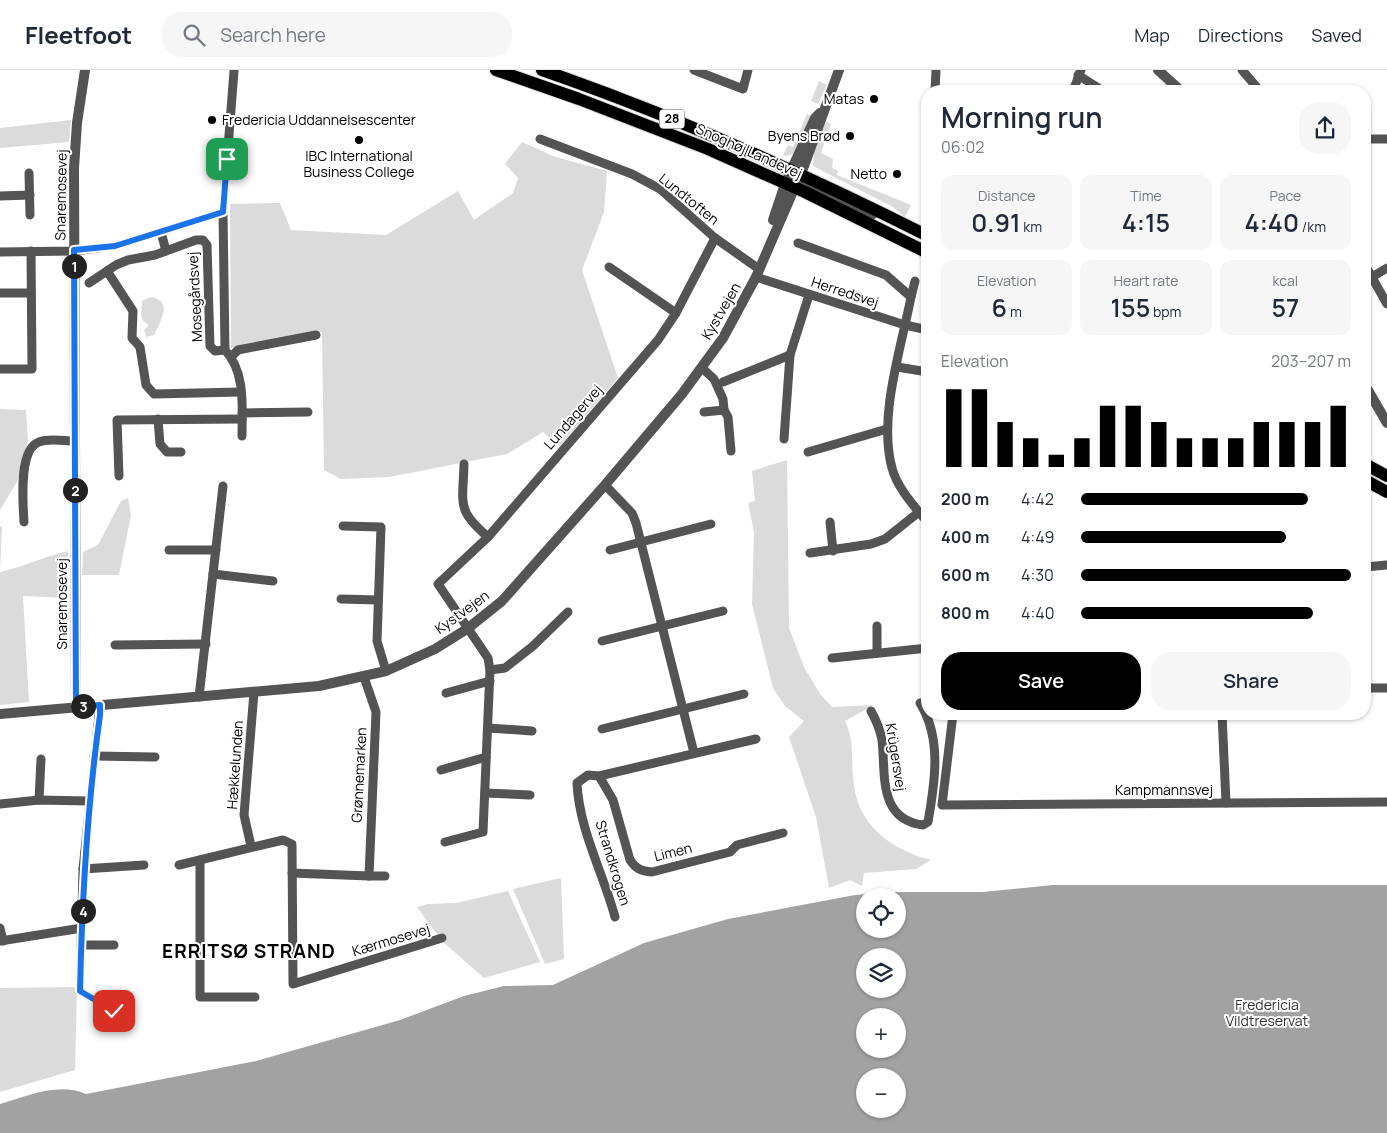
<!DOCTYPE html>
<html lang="en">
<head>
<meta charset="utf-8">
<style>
	body { margin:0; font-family:Manrope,sans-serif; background:#f6f6f7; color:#1f2937; height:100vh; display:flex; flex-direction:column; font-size:19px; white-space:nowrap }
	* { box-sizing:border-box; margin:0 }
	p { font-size:16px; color:#747a83 }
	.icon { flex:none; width:28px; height:28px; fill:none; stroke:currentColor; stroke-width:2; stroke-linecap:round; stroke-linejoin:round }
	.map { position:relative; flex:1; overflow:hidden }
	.side { position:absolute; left:921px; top:15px; width:450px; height:635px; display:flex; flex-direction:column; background:#fff; border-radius:20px; box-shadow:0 1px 4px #0004 }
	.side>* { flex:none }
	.fabs { position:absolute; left:856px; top:818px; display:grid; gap:10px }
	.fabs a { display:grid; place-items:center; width:50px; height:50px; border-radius:50%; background:#fff; box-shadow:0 1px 4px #0004; font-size:25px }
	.pin { position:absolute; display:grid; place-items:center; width:42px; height:42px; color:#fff; margin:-21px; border-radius:10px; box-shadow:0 2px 8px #0006 }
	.km { position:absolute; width:25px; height:25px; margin:-12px; border-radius:50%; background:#222; color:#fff; font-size:14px; line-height:25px; text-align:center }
	.round { display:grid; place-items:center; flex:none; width:52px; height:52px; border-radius:20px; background:#f6f6f7 }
	.summary { display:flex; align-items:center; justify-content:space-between; height:85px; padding:0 20px }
	h1 { font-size:28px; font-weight:600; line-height:38px }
	.metrics { display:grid; grid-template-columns:repeat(3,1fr); gap:8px; height:85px; padding:5px 20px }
	.metrics div { display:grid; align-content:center; border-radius:12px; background:#f6f6f7; text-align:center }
	.metrics b { font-size:25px; font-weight:600 }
	.metrics small { font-size:14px; font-weight:400 }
	.metrics p { font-size:14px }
	.chart { height:140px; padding:10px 20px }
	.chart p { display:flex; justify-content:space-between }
	.chart svg { width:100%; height:90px; margin-top:5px; stroke:#000; stroke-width:6 }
	.button { display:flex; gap:10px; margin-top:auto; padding:10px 20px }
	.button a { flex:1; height:58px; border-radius:20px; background:#000; color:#fff; font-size:20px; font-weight:600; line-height:58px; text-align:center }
	.button a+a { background:#f6f6f7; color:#1f2937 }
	ul { padding:0 20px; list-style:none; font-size:16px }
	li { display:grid; grid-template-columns:80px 60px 1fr; align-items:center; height:38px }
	li i { height:12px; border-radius:6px; background:#000 }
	header { display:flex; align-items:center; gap:30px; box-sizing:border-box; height:70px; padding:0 25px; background:#fff; border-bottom:1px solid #e0e1e3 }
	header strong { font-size:24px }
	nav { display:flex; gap:28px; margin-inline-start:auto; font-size:18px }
	.search { width:350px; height:45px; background:#f6f6f7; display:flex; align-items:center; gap:12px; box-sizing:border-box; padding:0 18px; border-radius:20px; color:#747a83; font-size:19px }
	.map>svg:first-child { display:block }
	.green { fill:#dbdbdb }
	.water { fill:#a2a2a2; fill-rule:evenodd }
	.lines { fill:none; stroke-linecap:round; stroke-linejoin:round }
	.primary-casing { stroke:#dbdbdb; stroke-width:14 }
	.minor { stroke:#545454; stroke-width:9 }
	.tertiary { stroke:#545454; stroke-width:10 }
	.primary { stroke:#000; stroke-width:12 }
	.route-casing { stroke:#fff; stroke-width:10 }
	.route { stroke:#1a73e8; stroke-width:6 }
	.poi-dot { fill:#000; stroke:#fff; stroke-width:2 }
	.labels { text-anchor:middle; stroke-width:4; stroke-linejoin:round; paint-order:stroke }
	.shield { fill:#fff; stroke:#4c4c4c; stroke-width:1 }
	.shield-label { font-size:12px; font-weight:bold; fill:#000 }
	.poi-label { font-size:14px; fill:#000; stroke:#fff; text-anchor:end }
	.street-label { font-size:14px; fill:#000; stroke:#fff }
	.park-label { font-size:14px; fill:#323232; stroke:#fff }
	.district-label { font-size:19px; font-weight:bold; letter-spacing:1px; fill:#000; stroke:#fff }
</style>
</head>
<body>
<header>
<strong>Fleetfoot</strong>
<div class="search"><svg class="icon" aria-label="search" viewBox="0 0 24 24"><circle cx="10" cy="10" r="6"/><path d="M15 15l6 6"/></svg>Search here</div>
<nav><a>Map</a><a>Directions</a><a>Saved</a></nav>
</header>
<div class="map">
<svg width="1387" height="1063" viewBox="0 0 1387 1063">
	<rect width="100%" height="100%" fill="#fff"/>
	<g class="green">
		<polygon points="819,11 827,15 818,34 811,31"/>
		<polygon points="807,44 811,46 793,84 786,86 783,85 788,75 793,77"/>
		<polygon points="71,50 69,72 0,78 0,58"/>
		<polygon points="826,51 831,54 821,83 833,89 832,98 838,101 837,105 911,135 905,147 893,137 813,96 814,80"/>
		<polygon points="522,72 553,86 607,101 604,142 582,200 618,308 559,377 543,362 507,384 389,407 341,409 324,400 322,262 231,278 230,134 280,133 291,160 386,165 458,121 474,150 513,123 518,108 505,94"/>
		<path d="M150,227C174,230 161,251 154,265L146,267L144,260L149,255L143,251L141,245L142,231Z"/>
		<polygon points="0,339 26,340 28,371 18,410 0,440"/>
		<path d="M787,390L789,558L804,597L820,624L832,637L874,635L845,651C856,675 850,691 854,715C859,757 893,780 931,790L916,799L864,803L862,816L850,810L829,818L816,747L789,667L804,651L785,636L773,618L752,534L754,462L748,433L755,431L752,401Z"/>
		<polygon points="128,428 131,445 119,505 82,505 83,482 98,475 121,431"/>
		<path d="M2,456L0,502C24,497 45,486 68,481V528L23,526L29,632L0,635V457Z"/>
		<polygon points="561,808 564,889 545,894 513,819"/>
		<polygon points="508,821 540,892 484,908 442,871 417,837 428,834 456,833"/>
		<polygon points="77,917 75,1000 0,1022 0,918"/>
	</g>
	<path class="water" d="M1053,815H1387V1063H0V1034C28,1026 58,1012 86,1024L256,991L400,950L464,926L504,916L553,915L644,873L728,849L855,825L890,822H983ZM865,826H898V859H865ZM865,886H898V919H865ZM865,946H898V979H865ZM865,1006H898V1039H865Z"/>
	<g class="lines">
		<g class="primary-casing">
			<g id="primary">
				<polyline points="496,0 579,29 708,79 805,122 928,183"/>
				<path d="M542,0C675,46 803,103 928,166"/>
				<polyline points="1365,394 1387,406"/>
				<polyline points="1365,410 1387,422"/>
			</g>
		</g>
		<g class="minor">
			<polyline points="694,0 743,19 748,0"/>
			<polyline points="1242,0 1260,21"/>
			<polyline points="1078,5 1103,21"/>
			<polyline points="935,21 936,0"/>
			<polyline points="1073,21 1081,0"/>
			<polyline points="540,69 632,104 660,119 715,168 759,199"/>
			<polyline points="1365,69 1387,69"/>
			<polyline points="29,103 30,145"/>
			<polyline points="0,126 30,125"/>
			<path d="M223,142L225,280C246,302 242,338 242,366"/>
			<polyline points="161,162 166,181"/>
			<path d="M798,173L886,205L911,227C901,279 878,347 892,398C897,418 915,437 928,453"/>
			<polyline points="0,182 74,181 115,176 223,142 234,1"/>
			<polyline points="1365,195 1387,234"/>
			<polyline points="609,197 676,243"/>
			<polyline points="107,201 133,241 132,268 140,277 146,315 154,324 240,322"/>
			<polyline points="756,207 905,255 928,260"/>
			<polyline points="1365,211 1387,198"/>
			<polyline points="89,213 116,195 128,190 155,185 196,170 203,170 207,175 210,276 215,281 225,280"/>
			<polyline points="0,223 31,223"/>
			<polyline points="911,227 915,211"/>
			<polyline points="231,287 238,280 316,265"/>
			<polyline points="897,297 928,302"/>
			<polyline points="702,298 714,309 723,329 724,340 728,347 731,381"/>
			<polyline points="0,299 32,299 31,181"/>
			<polyline points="723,312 790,285"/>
			<polyline points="704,342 724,340"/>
			<polyline points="242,343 308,342"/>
			<polyline points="158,349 160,374 167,382 181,382"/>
			<polyline points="784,369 790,285 809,225"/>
			<polyline points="808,382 887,359"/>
			<path d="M464,394C463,434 456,440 488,467"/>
			<polyline points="119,406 117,350 242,349"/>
			<polyline points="605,415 632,443 636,453 694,683"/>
			<path d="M24,452C23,434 18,379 39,372C49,368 64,371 74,371"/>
			<polyline points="830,452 833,481"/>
			<polyline points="343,456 381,457 377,571 386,601"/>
			<polyline points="169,480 216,480"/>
			<polyline points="610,480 711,454"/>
			<polyline points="810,483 871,474 885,469 919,442"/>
			<polyline points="1365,497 1387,495"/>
			<polyline points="213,504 273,511"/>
			<polyline points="341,529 378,530"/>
			<polyline points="602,571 723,541"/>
			<polyline points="115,575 206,574"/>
			<polyline points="877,583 877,556"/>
			<polyline points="832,588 928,578"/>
			<polyline points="490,600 505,598 533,576 568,542"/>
			<polyline points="1365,618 1387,618"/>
			<polyline points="446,623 490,611"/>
			<polyline points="199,627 223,416"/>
			<polyline points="100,635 83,799 81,875 114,875"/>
			<path d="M871,641C876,650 880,659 882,670C886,702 877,749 923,755L928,752C935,712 942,668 920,633"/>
			<polyline points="953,644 942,735 1387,732"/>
			<polyline points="1222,644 1226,733"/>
			<polyline points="488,658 532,661"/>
			<polyline points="602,659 744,624"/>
			<polyline points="94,686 155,687"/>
			<polyline points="441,700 486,687"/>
			<path d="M599,706L613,730L630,790C636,799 641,801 652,802L730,782L737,775L783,763"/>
			<polyline points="485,723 530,725"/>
			<polyline points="39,730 41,689"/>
			<polyline points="0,734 39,730 89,731"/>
			<polyline points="445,772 483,762 490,600 488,588 438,514 488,467 658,270 676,243 715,168"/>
			<polyline points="251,776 244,745 254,622"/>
			<polyline points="200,790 200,927 255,927"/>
			<polyline points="179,795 283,770 292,774 293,914 442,868"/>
			<polyline points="83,799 144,795"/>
			<polyline points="292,803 369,806 376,642 364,607"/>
			<polyline points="369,806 385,806"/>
			<path d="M615,847C603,803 579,759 577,713L588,705L599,706L756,669"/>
			<polyline points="0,858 3,871"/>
			<polyline points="0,871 82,858"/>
			<polyline points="81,875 80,921 114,941"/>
		</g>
		<g class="tertiary">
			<polyline points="1158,0 1181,21"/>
			<polyline points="790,113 797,111 873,144"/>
			<polyline points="773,150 785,114 815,48 820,43"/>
			<polyline points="1365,315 1387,353"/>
			<polyline points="76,637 74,98 77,53 85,0"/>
			<polyline points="0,644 319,616 386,601 435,579 467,559 502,531 605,415 682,324 723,268 756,207 804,96 839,0"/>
		</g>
		<use href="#primary" class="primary"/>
	</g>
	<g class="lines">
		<g class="route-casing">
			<path id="route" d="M114,941L80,921C82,828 87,737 100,645V635L76,637L74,180L115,176L223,142L227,89"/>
		</g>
		<use href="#route" class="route"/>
	</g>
	<g class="poi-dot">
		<circle cx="874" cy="29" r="5"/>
		<circle cx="212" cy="50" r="5"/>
		<circle cx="850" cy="66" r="5"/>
		<circle cx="359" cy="70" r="5"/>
		<circle cx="897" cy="104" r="5"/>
	</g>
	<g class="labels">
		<rect class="shield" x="659.5" y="39.5" width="25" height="19" rx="4"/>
		<g class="shield-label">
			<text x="672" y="53">28</text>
		</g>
		<g class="poi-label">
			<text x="864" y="34">Matas</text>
			<text x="222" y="55" text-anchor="start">Fredericia Uddannelsescenter</text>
			<text x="840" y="71">Byens Brød</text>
			<text x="359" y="91" text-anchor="middle">IBC International<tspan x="359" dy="16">Business College</tspan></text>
			<text x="887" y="109">Netto</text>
		</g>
		<g class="street-label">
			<text transform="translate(749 81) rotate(24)" y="5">Snoghøj Landevej</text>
			<text transform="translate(61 125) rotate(-89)" y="5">Snaremosevej</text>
			<text transform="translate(689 129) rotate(39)" y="5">Lundtoften</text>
			<text transform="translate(845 222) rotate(18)" y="5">Herredsvej</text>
			<text transform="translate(195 227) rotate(-93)" y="5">Mosegårdsvej</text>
			<text transform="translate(721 241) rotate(-60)" y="5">Kystvejen</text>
			<text transform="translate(573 347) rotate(-49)" y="5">Lundagervej</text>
			<text transform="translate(62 534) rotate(-90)" y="5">Snaremosevej</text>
			<text transform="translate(462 542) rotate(-36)" y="5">Kystvejen</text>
			<text transform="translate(896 687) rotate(81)" y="5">Krügersvej</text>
			<text transform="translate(235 695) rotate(-86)" y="5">Hækkelunden</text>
			<text transform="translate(359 705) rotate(-87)" y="5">Grønnemarken</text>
			<text x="1164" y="725">Kampmannsvej</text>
			<text transform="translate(673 782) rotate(-14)" y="5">Limen</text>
			<text transform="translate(613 793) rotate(73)" y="5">Strandkrogen</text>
			<text transform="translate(391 870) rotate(-17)" y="5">Kærmosevej</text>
		</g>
		<g class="park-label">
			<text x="1267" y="940">Fredericia<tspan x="1267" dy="16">Vildtreservat</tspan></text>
		</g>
		<g class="district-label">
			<text x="249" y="888">ERRITSØ STRAND</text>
		</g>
	</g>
</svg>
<div class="fabs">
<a><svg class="icon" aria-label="locate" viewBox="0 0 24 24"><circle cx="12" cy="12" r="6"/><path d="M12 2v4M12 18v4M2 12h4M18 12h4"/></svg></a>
<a><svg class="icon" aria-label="layers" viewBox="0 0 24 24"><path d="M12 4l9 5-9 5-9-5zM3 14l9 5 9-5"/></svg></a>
<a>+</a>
<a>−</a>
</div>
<div class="pin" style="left:227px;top:89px;background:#1e9e55"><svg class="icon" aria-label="arrive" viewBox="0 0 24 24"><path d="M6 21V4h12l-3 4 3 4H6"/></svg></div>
<div class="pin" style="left:114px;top:941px;background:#d93025"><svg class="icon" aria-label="check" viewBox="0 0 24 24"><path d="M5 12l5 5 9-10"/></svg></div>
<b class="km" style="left:74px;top:196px">1</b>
<b class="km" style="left:75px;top:420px">2</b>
<b class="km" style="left:83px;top:636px">3</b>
<b class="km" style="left:83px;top:841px">4</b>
<section class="side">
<div class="summary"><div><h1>Morning run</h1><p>06:02</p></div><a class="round"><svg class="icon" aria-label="share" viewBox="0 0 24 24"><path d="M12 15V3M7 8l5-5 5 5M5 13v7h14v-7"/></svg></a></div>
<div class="metrics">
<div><p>Distance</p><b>0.91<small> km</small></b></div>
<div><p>Time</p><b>4:15</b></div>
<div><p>Pace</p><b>4:40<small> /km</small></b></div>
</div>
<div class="metrics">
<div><p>Elevation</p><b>6<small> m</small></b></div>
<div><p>Heart rate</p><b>155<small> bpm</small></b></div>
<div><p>kcal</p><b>57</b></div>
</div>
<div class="chart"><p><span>Elevation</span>203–207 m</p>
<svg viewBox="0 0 160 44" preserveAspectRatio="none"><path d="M5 44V6M15 44V6M25 44V22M35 44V30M45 44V38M55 44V30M65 44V14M75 44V14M85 44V22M95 44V30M105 44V30M115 44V30M125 44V22M135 44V22M145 44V22M155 44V14"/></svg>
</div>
<ul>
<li><b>200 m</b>4:42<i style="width:84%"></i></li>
<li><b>400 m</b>4:49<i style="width:76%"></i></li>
<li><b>600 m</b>4:30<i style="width:100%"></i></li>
<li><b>800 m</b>4:40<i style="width:86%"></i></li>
</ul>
<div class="button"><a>Save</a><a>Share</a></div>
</section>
</div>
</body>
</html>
